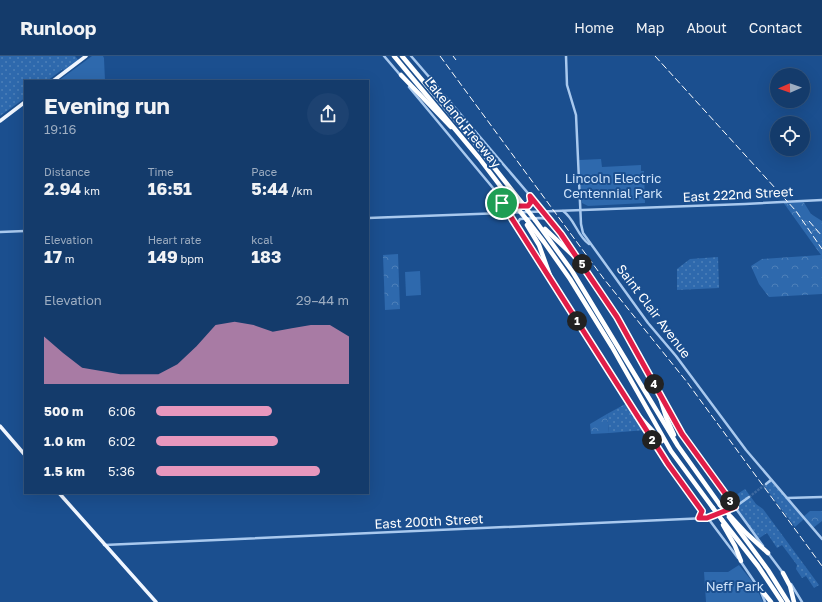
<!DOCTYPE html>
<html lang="en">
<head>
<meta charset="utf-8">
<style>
	body { margin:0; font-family:"Golos Text",sans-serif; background:#1d4271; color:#f1f3f6; height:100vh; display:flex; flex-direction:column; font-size:15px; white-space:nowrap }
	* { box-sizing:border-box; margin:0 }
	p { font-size:13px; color:#9dadc1 }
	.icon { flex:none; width:22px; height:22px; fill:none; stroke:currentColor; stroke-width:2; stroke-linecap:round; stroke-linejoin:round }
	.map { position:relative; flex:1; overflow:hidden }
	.panel { position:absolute; left:24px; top:24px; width:345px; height:414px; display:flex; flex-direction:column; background:#143b6b; border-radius:0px; box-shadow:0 4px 16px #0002,0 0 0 1px #33557e }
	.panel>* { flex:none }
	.needle { width:26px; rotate:268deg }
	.buttons { position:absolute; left:770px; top:12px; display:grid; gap:8px }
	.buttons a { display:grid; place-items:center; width:40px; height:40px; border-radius:50%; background:#143b6b; box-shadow:0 4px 16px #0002,0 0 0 1px #33557e; font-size:20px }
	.pin { position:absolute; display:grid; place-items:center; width:34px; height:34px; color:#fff; margin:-17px; border:2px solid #fff; border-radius:50%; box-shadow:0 1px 4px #0007 }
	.km { position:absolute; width:20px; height:20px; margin:-10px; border-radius:50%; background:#222; color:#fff; font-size:11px; line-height:20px; text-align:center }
	.round { display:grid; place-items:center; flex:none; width:42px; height:42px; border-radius:21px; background:#1d4271 }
	.head { display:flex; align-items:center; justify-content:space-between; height:68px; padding:0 20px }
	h1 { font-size:22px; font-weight:700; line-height:30px }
	.figures { display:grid; grid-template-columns:repeat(3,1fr); gap:6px; height:68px; padding:4px 20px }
	.figures div { display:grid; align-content:center }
	.figures b { font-size:17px; font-weight:700 }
	.figures small { font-size:11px; font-weight:400 }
	.figures p { font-size:11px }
	.chart { height:112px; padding:8px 20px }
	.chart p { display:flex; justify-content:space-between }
	.chart svg { width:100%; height:72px; margin-top:4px; fill:#e797bd; opacity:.7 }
	ul { padding:0 20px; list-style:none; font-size:13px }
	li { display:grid; grid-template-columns:64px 48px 1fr; align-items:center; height:30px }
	li i { height:10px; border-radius:5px; background:#e797bd }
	header { display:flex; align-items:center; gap:24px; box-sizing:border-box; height:56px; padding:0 20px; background:#143b6b; border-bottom:1px solid #33557e }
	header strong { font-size:19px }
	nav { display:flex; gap:22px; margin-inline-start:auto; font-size:14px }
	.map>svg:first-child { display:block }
	.grass { fill:url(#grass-dots) }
	.forest { fill:url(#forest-crowns) }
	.green { fill:#2e69ad }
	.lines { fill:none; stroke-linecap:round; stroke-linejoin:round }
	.minor-tunnel { stroke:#3d69a0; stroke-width:2.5; stroke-dasharray:2.5 1; stroke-linecap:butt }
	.minor { stroke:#a9c9ee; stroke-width:2.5 }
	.major { stroke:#f0f6ff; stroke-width:3.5 }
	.highway { stroke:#fff; stroke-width:4.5 }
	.rail { stroke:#fff; stroke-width:1; stroke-dasharray:7 3; stroke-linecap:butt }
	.highway-bridge { stroke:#fff; stroke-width:4.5 }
	.route-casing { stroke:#fff; stroke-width:8 }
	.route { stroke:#e11d48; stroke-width:5 }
	.labels { text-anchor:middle; stroke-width:4; stroke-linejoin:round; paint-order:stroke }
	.street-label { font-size:13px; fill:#fff; stroke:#1b4f8f }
	.park-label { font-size:13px; fill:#cfe3fa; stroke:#1b4f8f }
</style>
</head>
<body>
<header>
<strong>Runloop</strong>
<nav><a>Home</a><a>Map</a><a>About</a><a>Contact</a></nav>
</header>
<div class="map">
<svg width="822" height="546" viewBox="0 0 822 546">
	<defs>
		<pattern id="grass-dots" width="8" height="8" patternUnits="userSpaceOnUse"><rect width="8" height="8" fill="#2e69ad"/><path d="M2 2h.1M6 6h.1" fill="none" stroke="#4d80b9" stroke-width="1.8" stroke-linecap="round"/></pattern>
		<pattern id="forest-crowns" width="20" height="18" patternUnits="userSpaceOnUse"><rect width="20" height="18" fill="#2e69ad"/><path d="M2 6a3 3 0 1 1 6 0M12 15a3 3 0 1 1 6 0" fill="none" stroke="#4d80b9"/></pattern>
	</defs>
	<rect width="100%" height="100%" fill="#1b4f8f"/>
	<g class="grass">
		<polygon points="0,0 75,0 79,5 65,16 63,13 47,25 25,25 25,42 0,60"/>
		<polygon points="718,201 719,232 677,234 677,213 690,203"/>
		<polygon points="629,346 646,374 609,377 607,358"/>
		<polygon points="771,424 804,463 795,471 764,430"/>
		<polygon points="745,433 756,448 763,453 819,529 814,532 806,520 802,522 796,513 797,509 782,489 777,492 767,477 758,483 735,451 738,449 733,441"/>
	</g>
	<g class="forest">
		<polygon points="803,145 811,158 822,165 822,238 769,241 759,228 751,210 762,203 821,199 783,146"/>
		<polygon points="398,198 400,253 385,254 383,199"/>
		<polygon points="607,358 609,377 591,378 590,368"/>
		<polygon points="810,455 822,455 822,465 813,472 803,461"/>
	</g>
	<g class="green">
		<polygon points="92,0 103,0 104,2 105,25 58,25"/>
		<polygon points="601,103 602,111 641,109 641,115 644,115 645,147 588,150 582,147 579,104"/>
		<polygon points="420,215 421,239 406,240 405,216"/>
		<polygon points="739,509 755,529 763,546 706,546 704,516 728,516"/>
	</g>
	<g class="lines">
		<polyline class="minor-tunnel" points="749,441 766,428"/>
		<g class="minor">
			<polyline points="384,0 401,20"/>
			<polyline points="411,0 430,22"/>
			<polyline points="566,0 567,29 576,59 581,168 583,177 648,267 676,300 746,394 822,483"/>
			<polyline points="409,31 493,132 548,220"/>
			<polyline points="445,40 550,163 576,200"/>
			<path d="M503,147C511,151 524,153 531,147V142"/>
			<path d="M563,155C575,163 577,180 589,188"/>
			<polyline points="368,162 745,148 822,144"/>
			<polyline points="516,169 520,163 539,162 549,163"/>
			<polyline points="0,176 25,175"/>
			<polyline points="580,205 617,261 659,338"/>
			<polyline points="552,225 628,345"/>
			<polyline points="663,344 682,378 763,490"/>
			<path d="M639,362C669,411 703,456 738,502"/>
			<polyline points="766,428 771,424"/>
			<polyline points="787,442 822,441"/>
			<polyline points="104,489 707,462 735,451 749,441"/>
			<polyline points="768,497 783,517"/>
			<polyline points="741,506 758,531"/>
			<polyline points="791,528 802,546"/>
			<polyline points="761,536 765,546"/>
		</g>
		<g class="major">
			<polyline points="53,25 86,0"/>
			<polyline points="0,65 25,46"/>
			<polyline points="0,370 25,399"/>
			<polyline points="59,437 156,546"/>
		</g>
		<g class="highway">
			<polyline points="394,0 479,102 514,148"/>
			<polyline points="402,0 474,86 522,147"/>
			<polyline points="401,19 451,71"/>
			<polyline points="430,22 460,64"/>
			<polyline points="527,164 544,186 570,223 612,291 671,395 713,452"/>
			<polyline points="535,164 572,215 678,390 720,449"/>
			<polyline points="527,169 539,189 552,225"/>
			<polyline points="545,173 580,206"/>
			<polyline points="659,338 666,361 674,379"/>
			<polyline points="628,345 639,360 662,385"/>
			<polyline points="729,461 768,514 788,546"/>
			<polyline points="732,462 746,477 768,497"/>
			<polyline points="722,464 758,510 782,546"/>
			<polyline points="723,469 735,490 741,505"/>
			<polyline points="783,517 790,530 794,546"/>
			<polyline points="758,530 771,546"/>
		</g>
		<g class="rail">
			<polyline points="440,0 604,223 687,326 822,510"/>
			<polyline points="453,0 456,4"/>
			<polyline points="655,0 796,155 822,193"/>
			<polyline points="809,165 822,180"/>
		</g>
		<g class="highway-bridge">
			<polyline points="522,147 535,164"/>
			<polyline points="514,148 527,164"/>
			<polyline points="720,449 731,461"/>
			<polyline points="713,452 722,464"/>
		</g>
	</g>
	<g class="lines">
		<g class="route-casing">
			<polygon id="route" points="530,140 561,178 592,224 617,261 682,378 735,451 707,462 699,462 702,455 668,408 502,147 511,150 528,150 531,146"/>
		</g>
		<use href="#route" class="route"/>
	</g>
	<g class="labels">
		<g class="street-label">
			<text transform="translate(463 66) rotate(51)" y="5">Lakeland Freeway</text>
			<text transform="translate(738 138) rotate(-3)" y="5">East 222nd Street</text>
			<text transform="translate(654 255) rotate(53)" y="5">Saint Clair Avenue</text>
			<text transform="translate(429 465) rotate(-3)" y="5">East 200th Street</text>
		</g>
		<g class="park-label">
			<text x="613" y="127">Lincoln Electric<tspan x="613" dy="15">Centennial Park</tspan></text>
			<text x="735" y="535">Neff Park</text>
		</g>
	</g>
</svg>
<div class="buttons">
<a><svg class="needle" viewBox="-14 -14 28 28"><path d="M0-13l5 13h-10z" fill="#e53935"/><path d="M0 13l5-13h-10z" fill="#9dadc1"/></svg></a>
<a><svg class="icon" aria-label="locate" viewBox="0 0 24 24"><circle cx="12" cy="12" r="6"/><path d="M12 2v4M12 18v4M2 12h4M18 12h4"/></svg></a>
</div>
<div class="pin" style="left:502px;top:147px;background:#1e9e55"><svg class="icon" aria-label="arrive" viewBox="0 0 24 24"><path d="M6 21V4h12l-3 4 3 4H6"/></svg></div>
<b class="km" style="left:577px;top:265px">1</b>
<b class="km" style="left:652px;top:384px">2</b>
<b class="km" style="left:730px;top:445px">3</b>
<b class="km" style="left:654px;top:328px">4</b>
<b class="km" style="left:582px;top:208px">5</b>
<section class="panel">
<div class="head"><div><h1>Evening run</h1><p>19:16</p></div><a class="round"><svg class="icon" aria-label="share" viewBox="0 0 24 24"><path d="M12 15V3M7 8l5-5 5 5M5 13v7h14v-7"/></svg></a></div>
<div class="figures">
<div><p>Distance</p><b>2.94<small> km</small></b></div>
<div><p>Time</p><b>16:51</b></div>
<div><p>Pace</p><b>5:44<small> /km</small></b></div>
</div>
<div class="figures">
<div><p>Elevation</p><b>17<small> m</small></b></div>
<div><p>Heart rate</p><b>149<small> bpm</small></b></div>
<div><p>kcal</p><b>183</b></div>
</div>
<div class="chart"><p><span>Elevation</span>29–44 m</p>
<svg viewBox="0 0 160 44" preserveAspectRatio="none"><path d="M0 44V15L10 25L20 34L30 36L40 38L50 38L60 38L70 32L80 21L90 8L100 6L110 8L120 12L130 10L140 8L150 8L160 15V44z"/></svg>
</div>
<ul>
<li><b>500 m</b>6:06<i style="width:60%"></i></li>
<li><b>1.0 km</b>6:02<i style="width:63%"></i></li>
<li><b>1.5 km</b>5:36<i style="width:85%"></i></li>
</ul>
</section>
</div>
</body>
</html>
